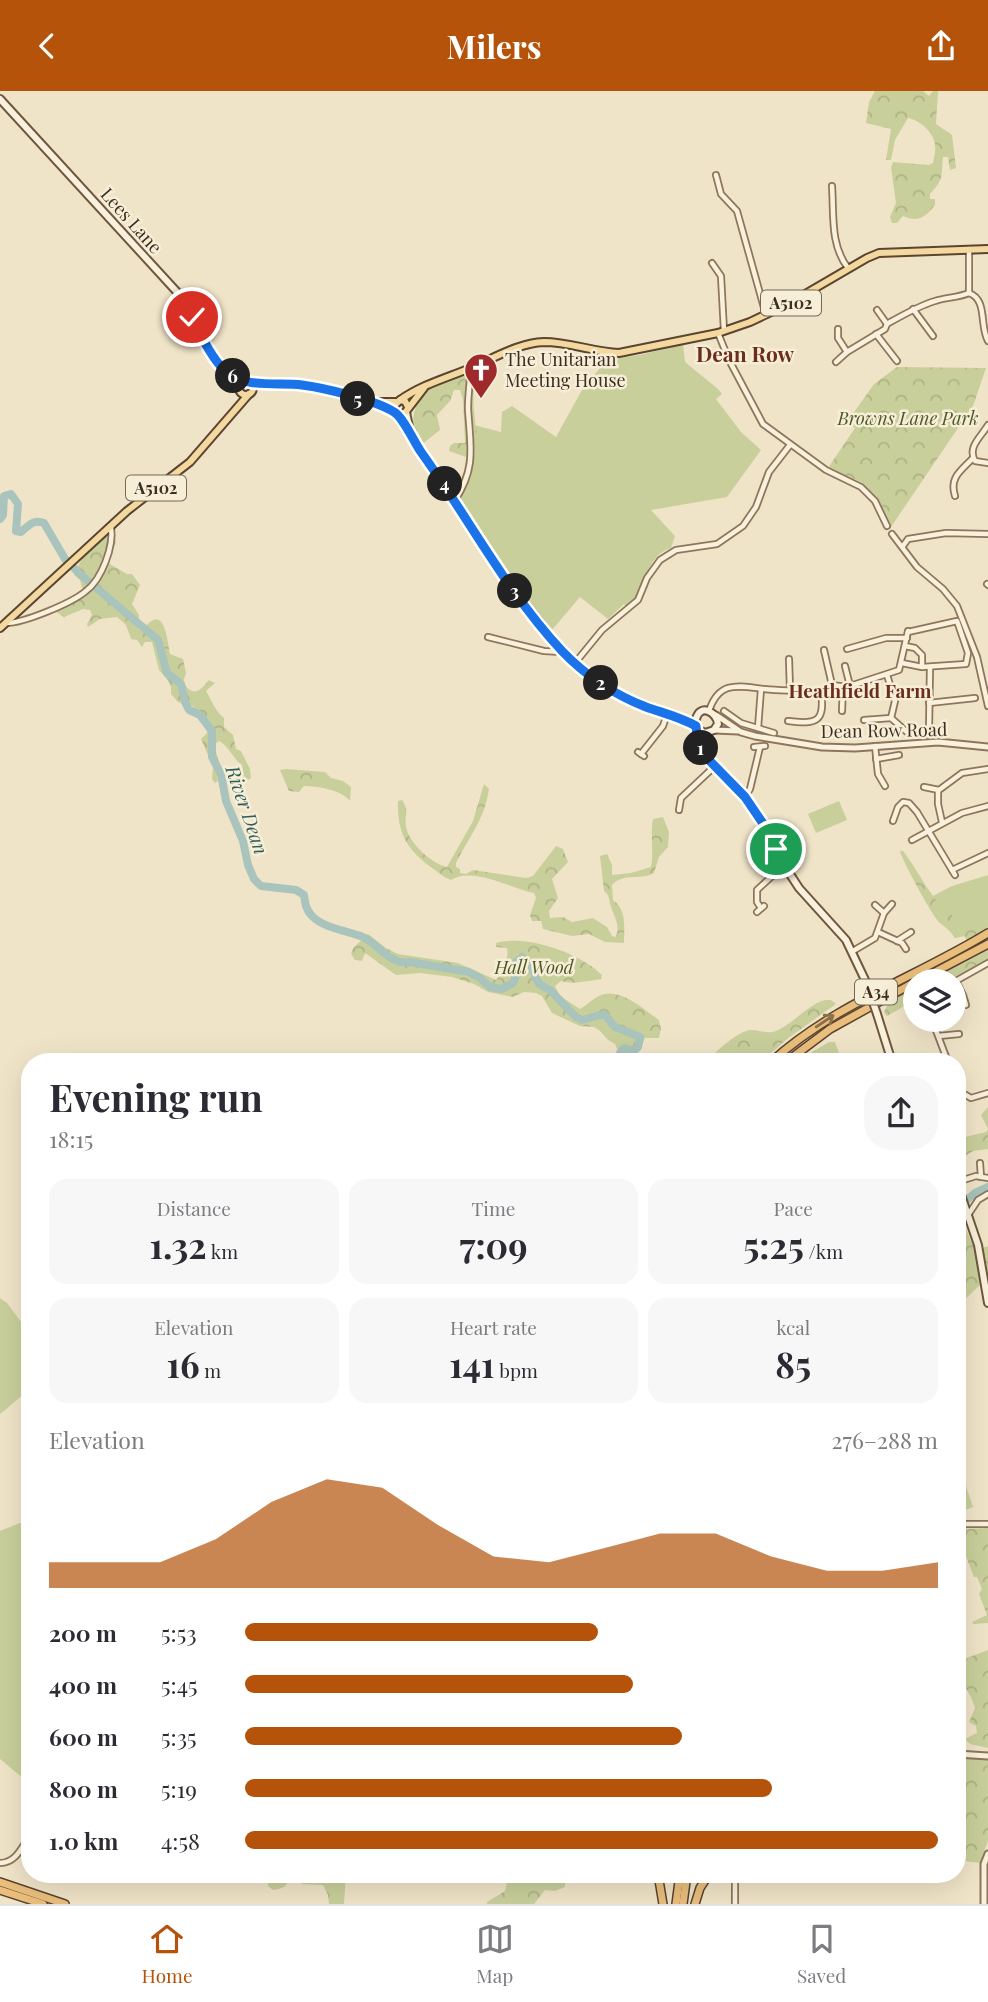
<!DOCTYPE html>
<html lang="en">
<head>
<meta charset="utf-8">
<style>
	body { margin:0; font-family:"Playfair Display",serif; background:#f7f7f7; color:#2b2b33; height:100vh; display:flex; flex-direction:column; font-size:26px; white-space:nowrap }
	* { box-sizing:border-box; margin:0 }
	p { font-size:23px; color:#7c7c81 }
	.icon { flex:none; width:38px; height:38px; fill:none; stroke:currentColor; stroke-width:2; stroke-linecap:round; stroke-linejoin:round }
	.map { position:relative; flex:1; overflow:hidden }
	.side { position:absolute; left:21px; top:962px; width:945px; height:830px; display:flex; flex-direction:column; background:#fff; border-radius:28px; box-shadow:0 7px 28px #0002 }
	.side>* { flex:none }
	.fabs { position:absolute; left:903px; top:878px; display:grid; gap:14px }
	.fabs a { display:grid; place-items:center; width:63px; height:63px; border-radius:50%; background:#fff; box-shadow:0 7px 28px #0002; font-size:35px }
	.pin { position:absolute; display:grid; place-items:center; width:60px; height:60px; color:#fff; margin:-30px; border:4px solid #fff; border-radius:50%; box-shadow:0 2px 7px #0007 }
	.km { position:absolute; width:35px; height:35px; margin:-18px; border-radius:50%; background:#222; color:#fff; font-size:19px; line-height:35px; text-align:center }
	.round { display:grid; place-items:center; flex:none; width:74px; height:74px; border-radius:28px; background:#f7f7f7 }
	.head { display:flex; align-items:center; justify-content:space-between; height:119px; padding:0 28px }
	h1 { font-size:38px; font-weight:700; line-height:52px }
	.metrics { display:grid; grid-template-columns:repeat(3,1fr); gap:10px; height:119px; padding:7px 28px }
	.metrics div { display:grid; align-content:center; border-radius:18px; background:#f7f7f7; text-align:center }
	.metrics b { font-size:35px; font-weight:700 }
	.metrics small { font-size:19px; font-weight:400 }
	.metrics p { font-size:19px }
	.chart { height:196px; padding:14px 28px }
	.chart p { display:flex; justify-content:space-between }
	.chart svg { width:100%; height:126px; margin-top:7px; fill:#b45309; opacity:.7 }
	ul { padding:0 28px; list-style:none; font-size:23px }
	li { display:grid; grid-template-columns:112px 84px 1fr; align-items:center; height:52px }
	li i { height:18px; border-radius:9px; background:#b45309 }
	header { display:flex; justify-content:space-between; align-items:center; height:91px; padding:0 28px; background:#b45309; color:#fff; font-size:32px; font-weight:700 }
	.tabs { display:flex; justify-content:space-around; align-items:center; height:98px; border-top:2px solid #e1e1e2; background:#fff; font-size:19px; color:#7c7c81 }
	.tabs a { display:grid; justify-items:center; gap:4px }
	.tabs .active { color:#b45309 }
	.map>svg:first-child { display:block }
	.green { fill:#c9cf9b }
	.forest { fill:url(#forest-crowns) }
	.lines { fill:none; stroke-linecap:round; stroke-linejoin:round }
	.river { stroke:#a9c4bc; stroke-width:8 }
	.minor-casing { stroke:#8d765c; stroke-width:8 }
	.tertiary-casing { stroke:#8d765c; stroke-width:9 }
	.secondary-casing { stroke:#6f573f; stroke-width:10 }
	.primary-casing { stroke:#5b4430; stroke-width:10 }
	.trunk-casing { stroke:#5b4430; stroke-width:10 }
	.minor { stroke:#faf1dc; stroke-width:4.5 }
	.tertiary { stroke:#faf1dc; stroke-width:5 }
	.secondary { stroke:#faf1dc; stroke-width:6 }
	.primary { stroke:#f3d9a0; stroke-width:6 }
	.trunk { stroke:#eabe7c; stroke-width:7 }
	.secondary-bridge-casing { stroke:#6f573f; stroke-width:10; stroke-linecap:butt }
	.secondary-bridge { stroke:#faf1dc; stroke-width:6 }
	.oneway { stroke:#8b6f49 }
	.route-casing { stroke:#fff; stroke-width:14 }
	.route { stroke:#1a73e8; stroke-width:9 }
	.labels { text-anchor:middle; stroke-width:5; stroke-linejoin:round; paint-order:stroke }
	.shield { fill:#f7eed8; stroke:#756857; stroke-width:2 }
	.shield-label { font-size:16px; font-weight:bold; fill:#3d2e20 }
	.street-label { font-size:18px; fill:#3d2e20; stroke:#f7eed8 }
	.poi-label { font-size:18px; fill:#3d2e20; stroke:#f7eed8; text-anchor:start }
	.park-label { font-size:18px; font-style:italic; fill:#4d5a26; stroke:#f7eed8 }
	.neighbourhood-label { font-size:19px; font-weight:bold; fill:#6b2e1e; stroke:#f7eed8 }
	.water-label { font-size:19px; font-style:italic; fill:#2f5d5a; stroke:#f7eed8 }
	.quarter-label { font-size:21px; font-weight:bold; fill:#6b2e1e; stroke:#f7eed8 }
</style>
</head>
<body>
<header><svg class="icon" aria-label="back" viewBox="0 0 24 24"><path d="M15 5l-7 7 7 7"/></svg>Milers<svg class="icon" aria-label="share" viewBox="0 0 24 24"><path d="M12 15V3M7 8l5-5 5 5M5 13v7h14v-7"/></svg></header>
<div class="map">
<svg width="988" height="1813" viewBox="0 0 988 1813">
	<defs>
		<pattern id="forest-crowns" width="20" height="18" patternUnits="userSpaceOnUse" patternTransform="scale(1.75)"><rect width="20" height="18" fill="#c9cf9b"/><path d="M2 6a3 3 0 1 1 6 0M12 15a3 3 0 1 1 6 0" fill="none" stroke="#aeb285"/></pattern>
	</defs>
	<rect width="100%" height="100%" fill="#f0e4c8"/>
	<g class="green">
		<path d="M683,253L685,271L718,298L722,303L716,308L741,341L761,359L727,406L651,419L675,445L671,457C649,464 647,485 639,503C636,508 631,511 626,515L624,513L608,528L580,506L552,539L485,451L459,406C477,382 474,363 474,334L501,341L502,321L512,315L556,346L582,299L604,272L607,274L612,268L640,264Z"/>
		<polygon points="839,710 847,729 816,742 808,723"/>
		<polygon points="988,784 988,829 964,845 955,847 929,807 952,795"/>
		<path d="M0,1207L7,1212L30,1243V1300C18,1306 11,1315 0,1323Z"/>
		<polygon points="957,1380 961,1380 973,1416 957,1422"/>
		<polygon points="30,1428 30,1693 0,1668 0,1440"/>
	</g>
	<g class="forest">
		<path d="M875,0H923L929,5L933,0H938L936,33L952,44L956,77L950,79L948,66H943C941,86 944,88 930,103V108H935V114C926,126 918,132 903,125L897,132H892L890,126L896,112L891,76L893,71L929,74L933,72C934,66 936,59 935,54C934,41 919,29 908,27L895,49L891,69H886L891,38L866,32L869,11Z"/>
		<path d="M490,271L491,274L477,282C469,308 477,333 478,357C478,362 474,369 473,374L476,381L460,402L456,397L464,381L466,366L449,360L450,355L454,352H465L463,309L460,299H454L450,310L437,324L440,339L421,354C406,333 415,315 426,295Z"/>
		<polygon points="897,276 986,277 973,315 891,436 875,405 861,391 828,377 855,337 847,331 874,293"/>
		<path d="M108,445L115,447L116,451L108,472L127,483H132L140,494L132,513L139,524L138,538L142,540C164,509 167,547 170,563L183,568L186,582L183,591C193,607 200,600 209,589L215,592L206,600C211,608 215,620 224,627V636L233,644L236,658L241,660L250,678L251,687L248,689L244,685L242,674C233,668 229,655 219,650L214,654L222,681L217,686L218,690L215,692L212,688L213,676L201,648L207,642L205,625L191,614L178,611L171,603V596L167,588L159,579L152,551H145L142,556L137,549L131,548L126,534L117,526L100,528L88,536L87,533L92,524L90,519L83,518L64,526L56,521L54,514L60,511H71L84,504L80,489L74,484C80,468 92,452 108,445Z"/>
		<path d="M286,678L325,681L331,687L343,690L351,696L350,710C342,699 317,695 304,695L299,701L289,700L280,679Z"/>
		<path d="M484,693L489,698C484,730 470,744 456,772V776L460,778V782L466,783L473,779L526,787L533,785L556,755L563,758L568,771L552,788L558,807L549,820L550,827L563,826L572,831L593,827L607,836L612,845L616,846C620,833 615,828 611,816C608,808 611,806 604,800L600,765L607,763L612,774V784L631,782L651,776C654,761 650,742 653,728L663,726L669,741L668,756L659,766L654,782C640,790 624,781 612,794L613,809C627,819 624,836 624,852L605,851L589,843L572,845L543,838L541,830H532L530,824L536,807L534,802C512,798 473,775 451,789C443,786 439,782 432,777C407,759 397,742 398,710L402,709C410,721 404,723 406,736C409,752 432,773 447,776L473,730Z"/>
		<path d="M900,760H903C919,780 931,810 952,824L951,833L956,842L967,840L978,832L980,834L988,829V838L972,849H967L964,845L955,847C949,838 947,838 940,832C934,828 901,767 900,760Z"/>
		<path d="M368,843L386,857L398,863L458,872L496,889C503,881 509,867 507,857L496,856V852C526,843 580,862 602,884L601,888C586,890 575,894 561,890L555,895L560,905L580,918C587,914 592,908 599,905C619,895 643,918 659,929L661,938L659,947H645L639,960L622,968V971H613L618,960L615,953L608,949L599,939L594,936L580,935L552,922L542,905L536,902L524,901L513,906L488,901L474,893L452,886L420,882L396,884L365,862L362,870L355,869L351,863L353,857Z"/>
		<path d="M988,858V872C975,879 958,880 948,891H925Z"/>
		<path d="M915,896V909L887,925L884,922C887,909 904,902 915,896Z"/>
		<path d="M825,909H831L836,913L787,948L761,971H706C714,962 739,939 751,939C760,939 769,944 778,939C795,931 807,914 825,909Z"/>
		<polygon points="829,951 835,951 841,968 832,971 795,971"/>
		<polygon points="988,1016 988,1058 973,1060 957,1070 957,1048 986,1041 988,1038 981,1024"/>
		<path d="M957,1109C964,1125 966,1145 976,1159L988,1155V1190H984L957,1216Z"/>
		<polygon points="988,1437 988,1532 974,1533 972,1531 987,1524 979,1503 982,1498 977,1486 974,1486 957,1442 963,1438"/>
		<path d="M988,1559V1657L970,1653L965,1648L977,1642L976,1635L969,1631L975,1617C969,1594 954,1593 967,1567Z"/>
		<polygon points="957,1667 988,1668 988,1750 980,1772 957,1769"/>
		<path d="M268,1783H346L344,1813H329L328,1804L323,1794L302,1793L299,1784L290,1785C288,1795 283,1798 273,1799L268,1795Z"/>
		<polygon points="509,1783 565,1783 565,1796 555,1800 545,1799 534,1813 487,1813 487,1811 505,1800"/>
	</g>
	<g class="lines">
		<g class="river">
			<path d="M0,428L3,424L4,405L11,403L18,413L16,440L21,441C29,434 34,428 44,432L65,468L81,484L158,549L167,582L181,593L185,611L189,619L200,624L212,640V666L221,683L226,710L243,750L248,774L254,788L261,795L296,799L304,804C305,812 306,819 312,825C325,838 346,839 363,846C376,851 390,875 410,871L469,881L480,887L490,896L502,898L513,892L516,885L515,872L522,866L530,873L539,893L550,899L576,926L582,929L604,923L615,936L640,946L638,956L634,960L624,957L620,962L618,971"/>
			<polyline points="957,1117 975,1102 988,1096"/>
		</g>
		<g class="minor-casing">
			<g id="minor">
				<polyline points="716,84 721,103 737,120 766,224"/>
				<path d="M832,95C834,124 830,154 848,177"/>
				<polyline points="712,172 721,185 724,240"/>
				<path d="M969,202C988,209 979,234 988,250"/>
				<polyline points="969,202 969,158"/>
				<polyline points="913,218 933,245"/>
				<polyline points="877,219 887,233"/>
				<polyline points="838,238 838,247 847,261"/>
				<polyline points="718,242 729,269 763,333 826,379 861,396 875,410 887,435"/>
				<polyline points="876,243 897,270"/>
				<path d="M836,271L847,261L885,238L887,233C903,224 918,215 935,210C947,206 957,207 969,202"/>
				<path d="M988,334C981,346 967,356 975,370L988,372"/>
				<path d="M955,405C949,386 961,380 973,367"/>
				<path d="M455,409C477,376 470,354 468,317C468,304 470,290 471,277"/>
				<polyline points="892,443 917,476 943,498 957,515 977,566 988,615"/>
				<polyline points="903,455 908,448 946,442 988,443"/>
				<polyline points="987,493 988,494"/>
				<path d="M6,532C24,532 72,512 86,500C102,488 114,455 111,436"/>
				<polyline points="488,546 544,560 562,561"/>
				<polyline points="905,555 915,557 922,564 922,576"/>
				<polyline points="847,558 886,547 907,547"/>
				<polyline points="824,559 832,594"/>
				<polyline points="789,568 790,599"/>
				<polyline points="575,572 602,539 638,509 647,487 660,469 676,459 717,453 743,435 756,416 769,381 790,354"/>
				<polyline points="902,572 922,576 966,573 968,562 957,530 908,541"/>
				<polyline points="845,575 850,595"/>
				<polyline points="887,584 895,610 891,627"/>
				<polyline points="895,605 917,605"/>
				<polyline points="929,612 975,607"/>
				<path d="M709,620C719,589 739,595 764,598C783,600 802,600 821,600L832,594L847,596L899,579L908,540"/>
				<polyline points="724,620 741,632 774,642"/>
				<polyline points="842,620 843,596"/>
				<polyline points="891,627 908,642 926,643 929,639 930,576"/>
				<polyline points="864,629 891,627"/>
				<path d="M788,630C818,634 825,630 821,600"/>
				<polyline points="758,637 761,598"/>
				<polyline points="875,655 878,683 885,695"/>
				<polyline points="754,656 765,655"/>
				<polyline points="638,661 644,665"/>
				<polyline points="641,663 663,635 667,623"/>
				<polyline points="876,668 899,664"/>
				<polyline points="924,696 939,699 962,682 988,678"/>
				<polyline points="938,699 938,713 942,731"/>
				<polyline points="745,706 750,698 760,656"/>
				<polyline points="679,719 681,707 715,675"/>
				<polyline points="893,730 898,716 903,711 909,712 917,721 955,784"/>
				<polyline points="912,749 962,722 988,715"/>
				<polyline points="952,779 988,762"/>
				<polyline points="875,814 884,822"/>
				<polyline points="761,817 757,811 757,799 784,774"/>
				<polyline points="757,821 764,815"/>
				<polyline points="878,841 902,852 906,858"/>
				<polyline points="897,850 911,841"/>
				<polyline points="853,860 875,847 884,822 892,813"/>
				<polyline points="956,890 963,904 966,914"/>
				<polyline points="954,891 988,872"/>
				<polyline points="932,929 948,971"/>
				<polyline points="939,945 959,943"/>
				<polyline points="957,999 971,1007 988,1002"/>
				<polyline points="980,1072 981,1086"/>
				<polyline points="957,1091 976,1085 988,1087"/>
				<polyline points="968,1124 978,1109 988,1103"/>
				<polyline points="957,1433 988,1433"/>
				<path d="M0,1772C16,1772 22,1756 30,1744"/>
				<polyline points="735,1813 735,1783"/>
			</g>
		</g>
		<g class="tertiary-casing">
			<g id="tertiary">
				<polyline points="716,624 741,641 755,645 822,656 855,657 938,651 988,656"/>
				<polyline points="714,639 738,640"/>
				<polyline points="957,1663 988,1665"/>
				<polyline points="984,1813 984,1773 988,1763"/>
			</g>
		</g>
		<g class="secondary-casing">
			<g id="secondary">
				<polyline points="0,8 177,201 184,211 208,258 239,297"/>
				<polyline points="406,321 410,341"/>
				<polyline points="397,323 415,353 439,384 489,466 563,561 585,581 617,602 696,635"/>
				<path d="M697,638L705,642L714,639L718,633C717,621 700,612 696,628C694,634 699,654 703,661L745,706L764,734L784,774L799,797L846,849L866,891"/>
				<polyline points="877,923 892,971"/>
				<polyline points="957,1092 978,1154 988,1212"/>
			</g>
		</g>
		<g class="primary-casing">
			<g id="primary">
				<circle cx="246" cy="297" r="7"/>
				<polyline points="248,291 304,294 369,311 395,321"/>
				<path d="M400,309C423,293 447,287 473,276C496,266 519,252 544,251C570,251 593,261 619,262L718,242L750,231L788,213L867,167L879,162L988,158"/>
				<polyline points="374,311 396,311"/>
				<polyline points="408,316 405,310 400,309 393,316 397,323 404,323 424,297"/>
				<polyline points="0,537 127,420 190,371 249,303"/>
			</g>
		</g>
		<g class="trunk-casing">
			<g id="trunk">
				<polyline points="916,891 988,853"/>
				<path d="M771,971C835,913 916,886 988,842"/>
				<polyline points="786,971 830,938 915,891"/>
				<polyline points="658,1783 663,1813"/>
				<polyline points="0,1791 65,1813"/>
				<polyline points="0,1799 43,1813"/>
				<polyline points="676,1813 680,1783"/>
				<polyline points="683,1813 687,1783"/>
				<polyline points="695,1813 700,1797 709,1783"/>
			</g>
		</g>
		<use href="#minor" class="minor"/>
		<use href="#tertiary" class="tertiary"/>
		<use href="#secondary" class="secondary"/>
		<use href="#primary" class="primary"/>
		<use href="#trunk" class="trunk"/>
		<g class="secondary-bridge-casing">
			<polyline id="secondary-bridge" points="866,891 877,923"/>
		</g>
		<use href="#secondary-bridge" class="secondary-bridge"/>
	</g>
	<defs><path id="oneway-shaft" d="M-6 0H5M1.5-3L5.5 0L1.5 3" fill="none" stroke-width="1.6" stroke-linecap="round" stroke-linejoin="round" transform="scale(1.75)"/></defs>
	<use class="oneway" href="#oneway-shaft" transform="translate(825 930) rotate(-34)"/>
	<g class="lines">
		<g class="route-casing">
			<path id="route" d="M192,226C201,244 210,265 225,280C245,298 278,291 302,294C325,297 375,309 394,321C403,326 414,351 421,361C468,426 506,500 562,560C585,584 615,604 646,616C663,622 680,626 696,635L698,652L705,665L745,706L764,734L776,758"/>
		</g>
		<use href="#route" class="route"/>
	</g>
	<defs>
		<g id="church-pin" transform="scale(1.75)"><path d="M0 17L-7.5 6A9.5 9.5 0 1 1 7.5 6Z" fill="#9e2a2b" stroke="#f7eed8"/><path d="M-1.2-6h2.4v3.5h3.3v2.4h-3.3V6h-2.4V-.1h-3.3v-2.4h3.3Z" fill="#fff"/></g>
	</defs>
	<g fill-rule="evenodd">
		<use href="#church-pin" x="481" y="279"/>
	</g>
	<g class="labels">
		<g class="shield">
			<rect x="761" y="199.5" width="60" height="25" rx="5"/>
			<rect x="126" y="384.5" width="60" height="25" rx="5"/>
			<rect x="855" y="888.5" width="42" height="25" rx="5"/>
		</g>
		<g class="shield-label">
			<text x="791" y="218">A5102</text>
			<text x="156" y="403">A5102</text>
			<text x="876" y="907">A34</text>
		</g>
		<g class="street-label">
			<text transform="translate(131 130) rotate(48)" y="6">Lees Lane</text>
			<text transform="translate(884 640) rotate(-1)" y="6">Dean Row Road</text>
		</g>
		<g class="poi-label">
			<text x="505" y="275">The Unitarian<tspan x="505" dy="21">Meeting House</tspan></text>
		</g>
		<g class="park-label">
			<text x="908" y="334">Browns Lane Park</text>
			<text x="534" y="883">Hall Wood</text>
		</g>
		<g class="neighbourhood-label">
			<text x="860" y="607">Heathfield Farm</text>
		</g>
		<g class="water-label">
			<text transform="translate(247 719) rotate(71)" y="7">River Dean</text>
		</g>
		<g class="quarter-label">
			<text x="745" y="271">Dean Row</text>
		</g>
	</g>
</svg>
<div class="fabs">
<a><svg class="icon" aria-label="layers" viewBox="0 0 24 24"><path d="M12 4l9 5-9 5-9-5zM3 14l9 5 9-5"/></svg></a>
</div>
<div class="pin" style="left:776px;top:758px;background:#1e9e55"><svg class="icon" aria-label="arrive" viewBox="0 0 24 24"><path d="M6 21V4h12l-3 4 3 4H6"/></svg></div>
<div class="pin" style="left:192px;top:226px;background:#d93025"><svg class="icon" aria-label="check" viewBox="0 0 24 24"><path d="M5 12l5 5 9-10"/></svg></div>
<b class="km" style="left:701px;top:657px">1</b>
<b class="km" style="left:601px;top:592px">2</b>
<b class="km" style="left:515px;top:500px">3</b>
<b class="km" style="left:445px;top:393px">4</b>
<b class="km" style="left:358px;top:308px">5</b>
<b class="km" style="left:233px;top:285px">6</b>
<section class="side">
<div class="head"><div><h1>Evening run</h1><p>18:15</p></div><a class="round"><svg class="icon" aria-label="share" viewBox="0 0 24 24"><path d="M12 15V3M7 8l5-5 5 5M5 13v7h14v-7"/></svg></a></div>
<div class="metrics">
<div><p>Distance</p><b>1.32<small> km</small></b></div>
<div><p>Time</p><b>7:09</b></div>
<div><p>Pace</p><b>5:25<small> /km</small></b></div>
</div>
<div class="metrics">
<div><p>Elevation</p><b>16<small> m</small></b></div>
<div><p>Heart rate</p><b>141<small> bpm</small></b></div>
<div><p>kcal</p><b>85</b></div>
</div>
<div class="chart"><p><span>Elevation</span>276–288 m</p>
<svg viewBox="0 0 160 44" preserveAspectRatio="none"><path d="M0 44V35L10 35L20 35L30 27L40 14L50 6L60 9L70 22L80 33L90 35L100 30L110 25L120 25L130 33L140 38L150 38L160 35V44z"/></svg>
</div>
<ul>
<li><b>200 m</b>5:53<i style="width:51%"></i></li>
<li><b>400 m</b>5:45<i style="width:56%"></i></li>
<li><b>600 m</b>5:35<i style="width:63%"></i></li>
<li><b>800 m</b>5:19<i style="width:76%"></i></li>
<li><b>1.0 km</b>4:58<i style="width:100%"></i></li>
</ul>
</section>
</div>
<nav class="tabs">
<a class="active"><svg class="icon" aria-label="home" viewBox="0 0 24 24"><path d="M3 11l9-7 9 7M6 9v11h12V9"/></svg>Home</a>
<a><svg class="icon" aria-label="map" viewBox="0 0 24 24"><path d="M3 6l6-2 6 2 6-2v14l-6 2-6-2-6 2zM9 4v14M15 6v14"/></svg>Map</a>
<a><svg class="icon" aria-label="saved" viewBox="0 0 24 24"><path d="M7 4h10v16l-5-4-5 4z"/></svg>Saved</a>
</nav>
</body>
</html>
